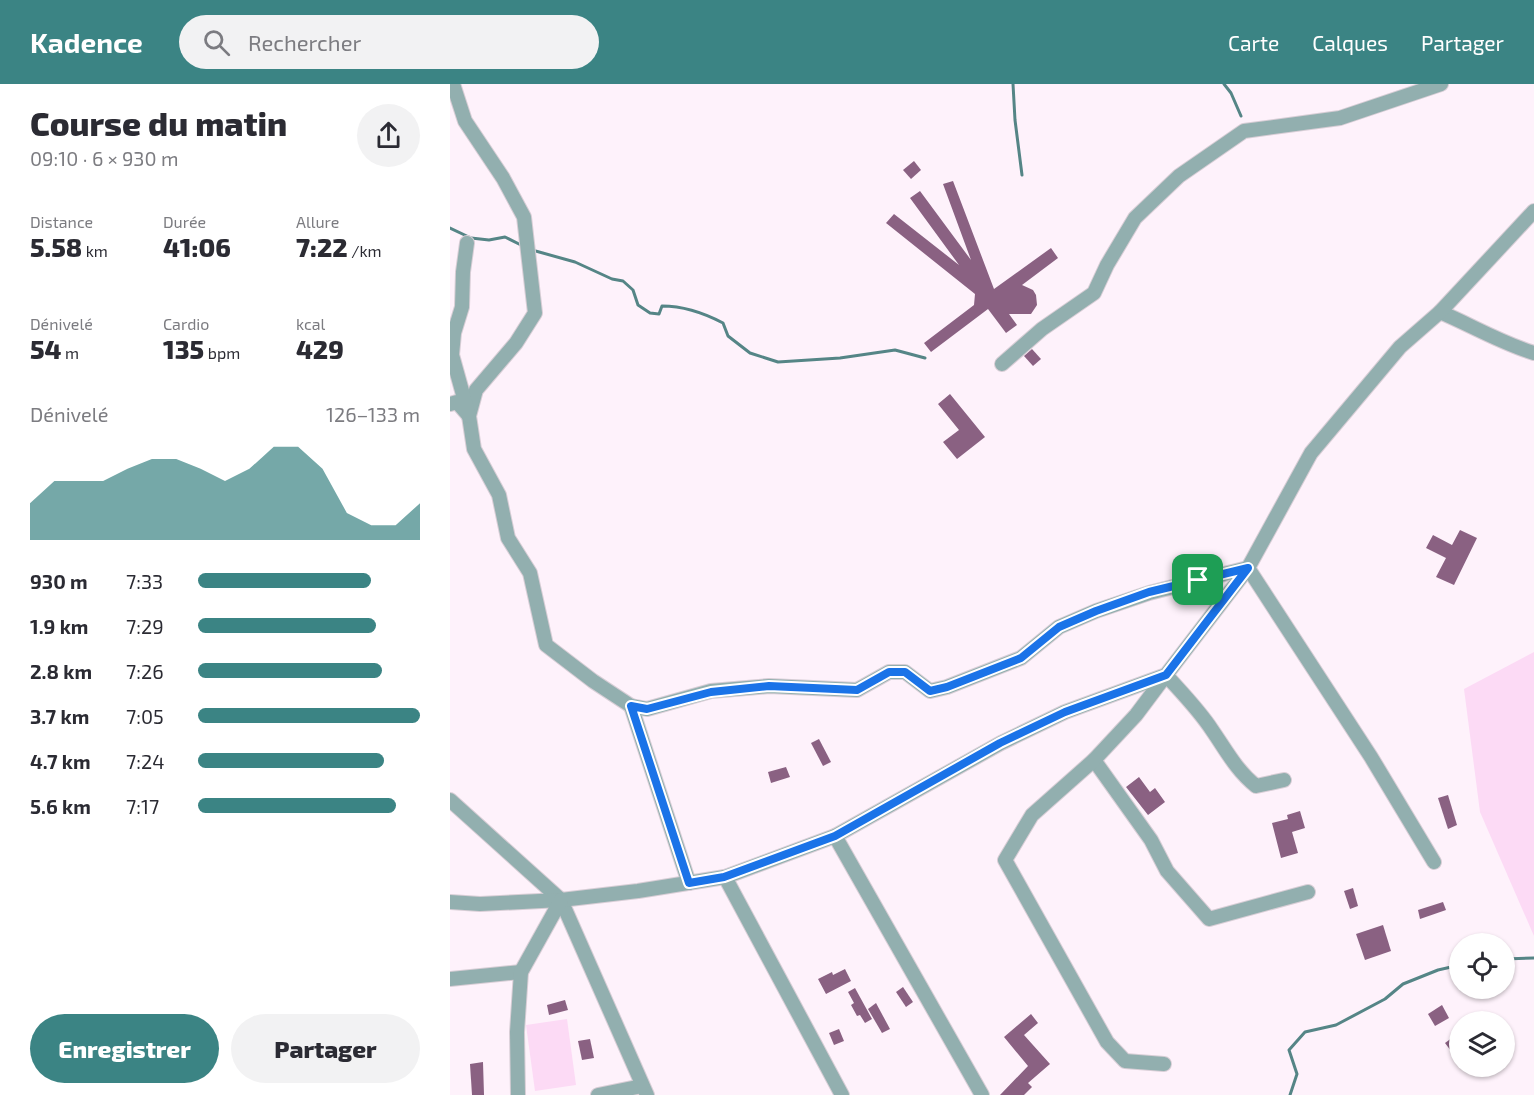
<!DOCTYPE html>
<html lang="fr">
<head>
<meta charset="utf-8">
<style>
	body { margin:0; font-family:"Exo 2",sans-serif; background:#f2f2f3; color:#2b2b33; height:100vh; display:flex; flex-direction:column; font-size:22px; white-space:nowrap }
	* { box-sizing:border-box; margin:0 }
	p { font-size:20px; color:#7c7c81 }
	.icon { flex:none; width:33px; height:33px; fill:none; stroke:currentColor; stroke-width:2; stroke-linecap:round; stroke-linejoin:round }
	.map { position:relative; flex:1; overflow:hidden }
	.panel { display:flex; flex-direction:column; background:#fff; width:450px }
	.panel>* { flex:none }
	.tools { position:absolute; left:999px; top:849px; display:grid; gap:12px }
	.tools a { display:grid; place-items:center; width:66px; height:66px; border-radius:50%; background:#fff; box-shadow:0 2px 4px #0004; font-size:30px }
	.pin { position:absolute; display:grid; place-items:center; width:51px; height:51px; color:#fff; margin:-26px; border-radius:12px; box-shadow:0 3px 9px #0006 }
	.round { display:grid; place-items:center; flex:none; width:63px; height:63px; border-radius:32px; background:#f2f2f3 }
	.summary { display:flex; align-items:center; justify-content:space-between; height:102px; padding:0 30px }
	h1 { font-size:33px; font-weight:800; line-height:45px }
	.stats { display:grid; grid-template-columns:repeat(3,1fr); gap:9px; height:102px; padding:6px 30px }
	.stats div { display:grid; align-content:center }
	.stats b { font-size:26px; font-weight:800 }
	.stats small { font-size:16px; font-weight:400 }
	.stats p { font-size:16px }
	.chart { height:168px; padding:12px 30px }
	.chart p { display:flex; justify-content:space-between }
	.chart svg { width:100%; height:108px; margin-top:6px; fill:#3b8484; opacity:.7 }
	.cta { display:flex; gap:12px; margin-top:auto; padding:12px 30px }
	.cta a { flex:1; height:69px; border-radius:36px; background:#3b8484; color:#fff; font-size:24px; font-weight:800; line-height:69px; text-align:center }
	.cta a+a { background:#f2f2f3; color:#2b2b33 }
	ul { padding:0 30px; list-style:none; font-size:20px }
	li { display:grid; grid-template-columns:96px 72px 1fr; align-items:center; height:45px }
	li i { height:15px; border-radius:8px; background:#3b8484 }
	header { display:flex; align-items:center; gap:36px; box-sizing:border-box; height:84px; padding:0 30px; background:#3b8484; color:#fff }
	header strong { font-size:28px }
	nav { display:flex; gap:33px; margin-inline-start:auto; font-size:21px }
	.search { width:420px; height:54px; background:#f2f2f3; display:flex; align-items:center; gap:15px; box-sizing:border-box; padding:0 21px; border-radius:33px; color:#7c7c81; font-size:22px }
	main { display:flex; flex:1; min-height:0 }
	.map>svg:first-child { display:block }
	.green { fill:#fcdaf5 }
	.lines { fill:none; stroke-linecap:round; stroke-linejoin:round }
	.stream { stroke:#558586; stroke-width:3 }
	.building { fill:#8a6182 }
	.street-casing { stroke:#d8ced6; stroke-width:16 }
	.street { stroke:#92afaf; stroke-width:14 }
	.route-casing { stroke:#fff; stroke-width:12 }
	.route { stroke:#1a73e8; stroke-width:8 }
</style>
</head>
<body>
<header>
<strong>Kadence</strong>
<div class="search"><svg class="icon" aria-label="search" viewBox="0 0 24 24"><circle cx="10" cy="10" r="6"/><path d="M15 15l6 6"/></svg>Rechercher</div>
<nav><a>Carte</a><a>Calques</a><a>Partager</a></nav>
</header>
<main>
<section class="panel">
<div class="summary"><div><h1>Course du matin</h1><p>09:10 · 6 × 930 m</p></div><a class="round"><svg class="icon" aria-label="share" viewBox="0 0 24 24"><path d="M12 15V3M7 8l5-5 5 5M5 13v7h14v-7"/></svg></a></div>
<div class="stats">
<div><p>Distance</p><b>5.58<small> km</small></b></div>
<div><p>Durée</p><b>41:06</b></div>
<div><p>Allure</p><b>7:22<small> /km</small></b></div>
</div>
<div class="stats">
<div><p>Dénivelé</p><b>54<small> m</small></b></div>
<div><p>Cardio</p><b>135<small> bpm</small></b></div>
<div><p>kcal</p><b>429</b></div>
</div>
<div class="chart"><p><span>Dénivelé</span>126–133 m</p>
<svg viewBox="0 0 160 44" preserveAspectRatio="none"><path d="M0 44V29L10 20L20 20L30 20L40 15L50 11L60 11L70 15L80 20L90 15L100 6L110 6L120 15L130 33L140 38L150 38L160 29V44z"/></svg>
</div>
<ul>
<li><b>930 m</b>7:33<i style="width:78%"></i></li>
<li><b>1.9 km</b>7:29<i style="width:80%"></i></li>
<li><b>2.8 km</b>7:26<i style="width:83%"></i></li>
<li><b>3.7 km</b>7:05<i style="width:100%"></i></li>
<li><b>4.7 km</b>7:24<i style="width:84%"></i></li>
<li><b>5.6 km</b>7:17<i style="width:89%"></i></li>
</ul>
<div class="cta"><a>Enregistrer</a><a>Partager</a></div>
</section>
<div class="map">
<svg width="1084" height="1011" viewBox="0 0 1084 1011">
	<rect width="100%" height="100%" fill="#fef2fb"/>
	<g class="green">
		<polygon points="1084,568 1084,852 1030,728 1014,605"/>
		<polygon points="117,935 126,1001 85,1007 76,941"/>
	</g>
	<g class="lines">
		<g class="stream">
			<polyline points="563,0 565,36 572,91"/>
			<polyline points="774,0 781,9 791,32"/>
			<polyline points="0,144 21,154 39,156 55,153 73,162"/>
			<path d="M82,166L125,178L162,195L173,197L183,206L188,221L200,229L209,230L212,222C234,222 254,229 273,239L278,252L300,269L328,278L390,274L445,266L475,274"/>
			<polyline points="1054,875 1084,874"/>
			<polyline points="840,1011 847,990 839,966 855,948 886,941 935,915 953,900 988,886 1010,881"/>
		</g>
	</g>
	<g class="building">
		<polygon points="464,77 471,86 461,95 453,86"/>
		<polygon points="503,97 544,205 601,164 608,174 572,201 583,206 586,211 587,221 581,230 559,230 567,241 556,249 538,225 481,268 474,259 524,221 525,210 436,139 444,130 509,181 460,114 470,107 521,176 493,100"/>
		<polygon points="582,265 591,275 583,282 574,272"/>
		<polygon points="500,310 535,353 507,375 493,358 509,346 488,320"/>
		<polygon points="1010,446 1027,454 1004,501 986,493 996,474 976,464 983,451 1002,461"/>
		<polygon points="369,655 381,678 373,682 361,659"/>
		<polygon points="336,683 340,693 321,699 318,688"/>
		<polygon points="689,693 700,708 705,704 715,718 698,731 676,703"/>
		<polygon points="998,711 1007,741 998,745 988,714"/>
		<polygon points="850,727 855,744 842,748 848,769 831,774 822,739 838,735 837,731"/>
		<polygon points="903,804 908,822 900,825 894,807"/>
		<polygon points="993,818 996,826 970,835 968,826"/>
		<polygon points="933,841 941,867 915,876 906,850"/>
		<polygon points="395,885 401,897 376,910 368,895 382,888 383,891"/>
		<polygon points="453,903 463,918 456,923 446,908"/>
		<polygon points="405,904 422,935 415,939 410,931 407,932 401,921 404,919 398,908"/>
		<polygon points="115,916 118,926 99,931 97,921"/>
		<polygon points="426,919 440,945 432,949 418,925"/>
		<polygon points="992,921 999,934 985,942 978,930"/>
		<polygon points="581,930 588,939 574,951 600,980 578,999 582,1003 574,1011 550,1011 578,982 554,953"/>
		<polygon points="389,945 394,957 384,961 379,949"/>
		<polygon points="1010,948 1010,960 1001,967 995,959"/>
		<polygon points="140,955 144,974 132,976 128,957"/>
		<polygon points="33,978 34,1011 22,1011 20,980"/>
	</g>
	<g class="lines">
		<g class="street-casing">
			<g id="street">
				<polyline points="3,0 15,37 53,94 74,133 85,229 66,259 26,306 19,332 24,365 49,411 58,454 80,489 96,561 143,597 181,622 197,625 261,607 319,602 407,606 439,588 455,588 480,607 497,603 571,574 609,543 646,527 699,509 798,484 921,673 984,778"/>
				<path d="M990,228C1021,241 1051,259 1084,269"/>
				<polyline points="552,280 592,245 644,209 657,181 685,134 729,92 794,47 890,34 991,0"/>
				<polyline points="0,320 7,318 19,332 2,271 4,249 12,223 13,188 17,159"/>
				<polyline points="181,622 239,799"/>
				<polyline points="644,676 701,756 717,787 759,835 858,808"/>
				<polyline points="0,716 111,816 197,1011"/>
				<polyline points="385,752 532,1011"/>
				<polyline points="275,793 392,1011"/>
				<polyline points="0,818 30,820 111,816 188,807 275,793 385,752 551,659 615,628 716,591 798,484 861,369 950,263 990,228 1084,127"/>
				<polyline points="0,895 71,888"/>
				<path d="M714,980L675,977L657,958L555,776L582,731L644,676L686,631L716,591C732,609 749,626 762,646C776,666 786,686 806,702L834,696"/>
				<polyline points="68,1011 67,948 71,888 111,816"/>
				<polyline points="148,1011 192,1002"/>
			</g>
		</g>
		<use href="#street" class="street"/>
	</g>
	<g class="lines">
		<g class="route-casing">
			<polygon id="route" points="798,484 716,591 615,628 550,659 385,752 274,793 239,799 181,622 197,625 261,608 319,602 407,606 439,588 455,588 480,607 497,603 571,574 609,543 646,527 699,508"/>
		</g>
		<use href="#route" class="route"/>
	</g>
</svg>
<div class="tools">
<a><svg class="icon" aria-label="locate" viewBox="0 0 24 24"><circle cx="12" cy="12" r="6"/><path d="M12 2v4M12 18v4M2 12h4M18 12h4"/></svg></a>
<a><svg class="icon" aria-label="layers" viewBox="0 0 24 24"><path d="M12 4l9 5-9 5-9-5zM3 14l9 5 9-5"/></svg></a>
</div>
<div class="pin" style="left:748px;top:496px;background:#1e9e55"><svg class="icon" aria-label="arrive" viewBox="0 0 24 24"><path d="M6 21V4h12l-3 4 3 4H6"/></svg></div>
</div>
</main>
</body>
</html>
